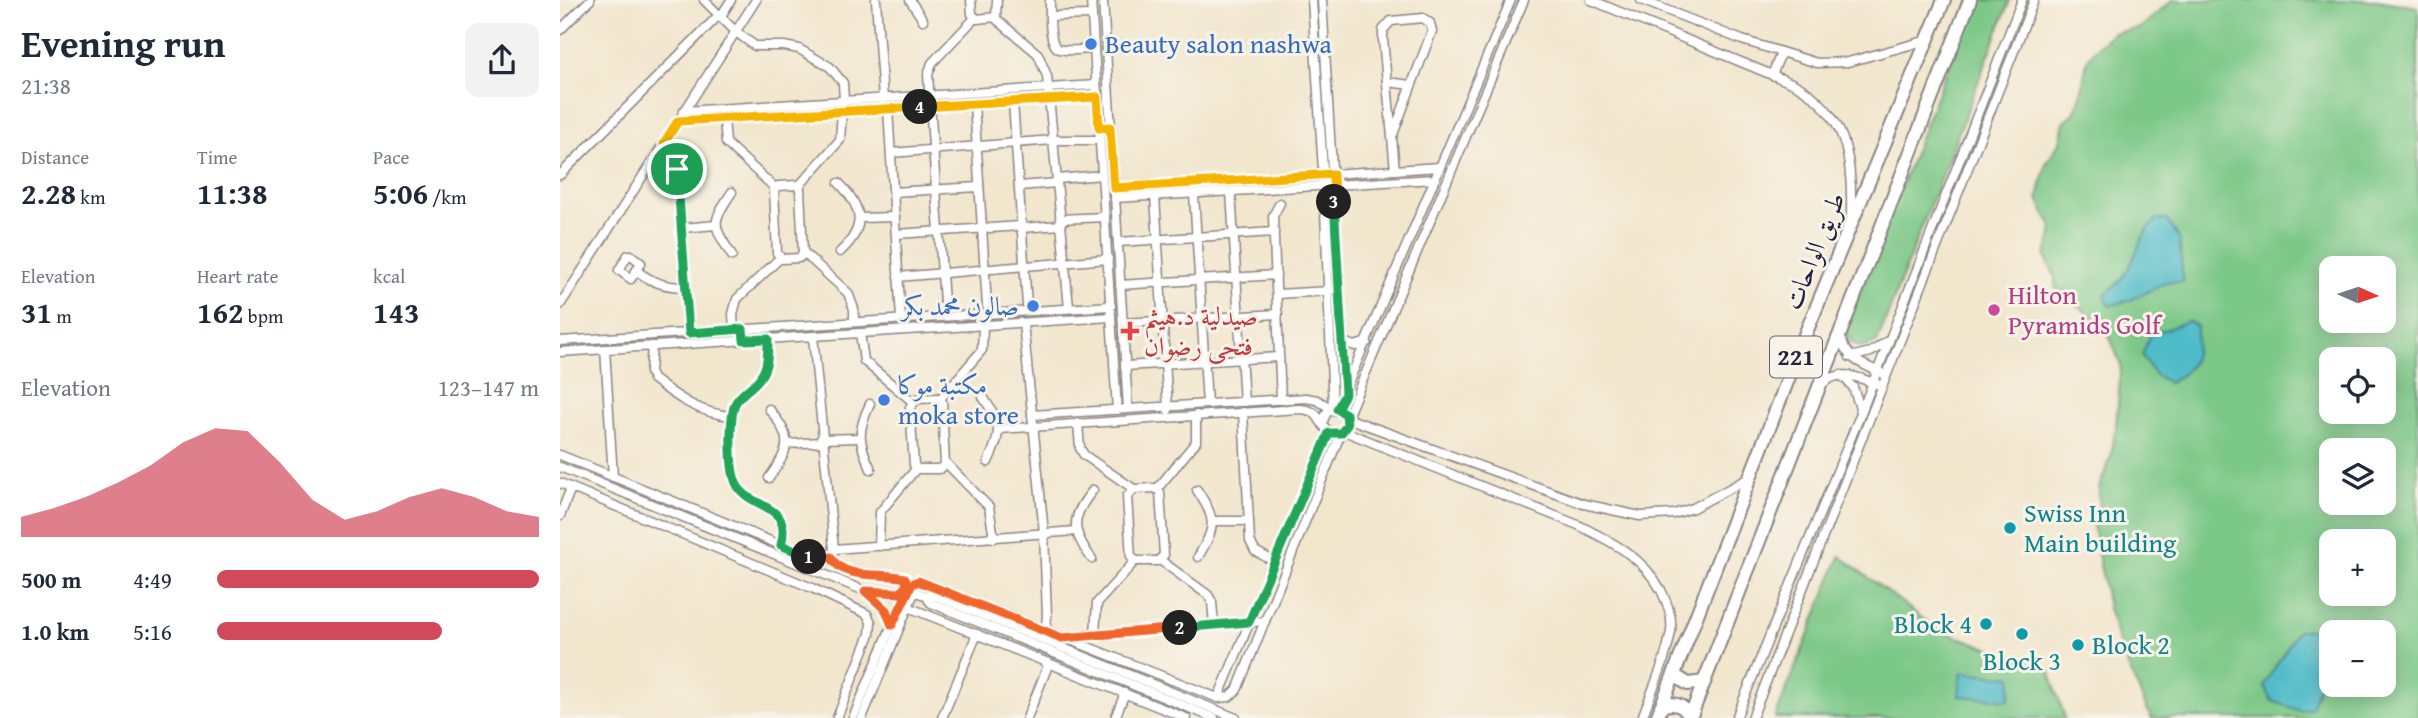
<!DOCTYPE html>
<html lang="en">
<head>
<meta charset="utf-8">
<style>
	body { margin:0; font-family:"Gentium Book Plus",Amiri,serif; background:#f2f2f3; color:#1f2937; height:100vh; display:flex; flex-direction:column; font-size:26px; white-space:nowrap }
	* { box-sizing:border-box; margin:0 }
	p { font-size:23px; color:#747a83 }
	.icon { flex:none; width:38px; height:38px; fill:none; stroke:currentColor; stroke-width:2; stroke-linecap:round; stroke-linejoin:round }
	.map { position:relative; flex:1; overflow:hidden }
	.panel { display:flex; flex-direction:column; background:#fff; width:560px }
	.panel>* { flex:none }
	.needle { width:46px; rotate:93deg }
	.controls { position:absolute; left:1759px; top:256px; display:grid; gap:14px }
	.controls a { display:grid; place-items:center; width:77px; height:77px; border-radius:14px; background:#fff; box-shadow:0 4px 18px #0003; font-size:35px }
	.pin { position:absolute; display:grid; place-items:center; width:60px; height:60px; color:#fff; margin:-30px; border:4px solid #fff; border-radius:50%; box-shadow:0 2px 7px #0007 }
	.km { position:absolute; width:35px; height:35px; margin:-18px; border-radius:50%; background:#222; color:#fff; font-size:19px; line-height:35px; text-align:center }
	.round { display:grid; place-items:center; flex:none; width:74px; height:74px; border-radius:14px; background:#f2f2f3 }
	.overview { display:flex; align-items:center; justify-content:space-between; height:119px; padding:0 21px }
	h1 { font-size:38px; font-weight:700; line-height:52px }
	.metrics { display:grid; grid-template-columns:repeat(3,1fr); gap:10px; height:119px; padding:7px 21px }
	.metrics div { display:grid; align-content:center }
	.metrics b { font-size:30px; font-weight:700 }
	.metrics small { font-size:19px; font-weight:400 }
	.metrics p { font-size:19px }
	.chart { height:196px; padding:14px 21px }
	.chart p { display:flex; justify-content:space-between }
	.chart svg { width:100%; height:126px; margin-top:7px; fill:#d1495b; opacity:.7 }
	ul { padding:0 21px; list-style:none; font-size:23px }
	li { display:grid; grid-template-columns:112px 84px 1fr; align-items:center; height:52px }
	li i { height:18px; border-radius:9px; background:#d1495b }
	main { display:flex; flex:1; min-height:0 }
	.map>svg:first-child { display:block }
	.green { fill:#7cc887; stroke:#4f7561; stroke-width:2; fill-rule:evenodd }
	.water { fill:#4fbcc9; stroke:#386f82; stroke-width:2 }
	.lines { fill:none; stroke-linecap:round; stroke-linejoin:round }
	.minor-casing { stroke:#8a8484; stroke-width:11 }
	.highway-casing { stroke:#8a8484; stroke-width:16 }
	.minor { stroke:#fff; stroke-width:8 }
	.highway { stroke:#fff; stroke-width:12 }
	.split-1-casing { stroke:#fff; stroke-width:14 }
	.split-2-casing { stroke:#fff; stroke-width:14 }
	.split-3-casing { stroke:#fff; stroke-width:14 }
	.split-4-casing { stroke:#fff; stroke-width:14 }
	.split-5-casing { stroke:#fff; stroke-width:14 }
	.split-1 { stroke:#22a559; stroke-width:9 }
	.split-2 { stroke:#f0652b; stroke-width:9 }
	.split-3 { stroke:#22a559; stroke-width:9 }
	.split-4 { stroke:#f5b400; stroke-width:9 }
	.split-5 { stroke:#f5b400; stroke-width:9 }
	.shop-dot { fill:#3f7fe0; stroke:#f7f3e8; stroke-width:2.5 }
	.hotel-dot { fill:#d1479c; stroke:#f7f3e8; stroke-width:2.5 }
	.health-dot { fill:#e0444e; stroke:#f7f3e8; stroke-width:2.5 }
	.culture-dot { fill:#0f9aa8; stroke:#f7f3e8; stroke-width:2.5 }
	.labels { text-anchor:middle; stroke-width:6; stroke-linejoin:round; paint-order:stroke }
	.shield { fill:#f7f3e8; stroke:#62616f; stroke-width:2 }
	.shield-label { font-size:24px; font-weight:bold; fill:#22223b }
	.shop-label { font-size:26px; fill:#366cbe; stroke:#f7f3e8; text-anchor:start }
	.street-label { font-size:26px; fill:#22223b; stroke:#f7f3e8 }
	.hotel-label { font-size:26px; fill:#b23c85; stroke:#f7f3e8; text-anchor:start }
	.health-label { font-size:26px; fill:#be3a42; stroke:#f7f3e8; text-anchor:start }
	.culture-label { font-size:26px; fill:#0d838f; stroke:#f7f3e8; text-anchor:start }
</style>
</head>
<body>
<main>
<section class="panel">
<div class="overview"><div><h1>Evening run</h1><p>21:38</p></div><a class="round"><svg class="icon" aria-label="share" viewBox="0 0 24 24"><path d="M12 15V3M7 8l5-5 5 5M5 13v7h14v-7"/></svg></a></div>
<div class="metrics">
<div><p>Distance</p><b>2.28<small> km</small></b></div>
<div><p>Time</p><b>11:38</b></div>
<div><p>Pace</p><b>5:06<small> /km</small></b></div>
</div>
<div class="metrics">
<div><p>Elevation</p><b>31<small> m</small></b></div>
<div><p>Heart rate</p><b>162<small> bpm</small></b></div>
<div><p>kcal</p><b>143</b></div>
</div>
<div class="chart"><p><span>Elevation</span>123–147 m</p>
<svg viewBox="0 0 160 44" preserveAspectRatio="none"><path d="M0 44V37L10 34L20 30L30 25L40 19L50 11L60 6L70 7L80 18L90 31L100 38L110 35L120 30L130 27L140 30L150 35L160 37V44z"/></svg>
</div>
<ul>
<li><b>500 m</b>4:49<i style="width:100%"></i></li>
<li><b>1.0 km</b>5:16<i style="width:70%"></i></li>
</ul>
</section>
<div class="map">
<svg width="1858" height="718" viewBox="0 0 1858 718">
	<rect width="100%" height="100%" fill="#f7f3e8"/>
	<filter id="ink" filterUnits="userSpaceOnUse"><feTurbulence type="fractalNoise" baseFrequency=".0143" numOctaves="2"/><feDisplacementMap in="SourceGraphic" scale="14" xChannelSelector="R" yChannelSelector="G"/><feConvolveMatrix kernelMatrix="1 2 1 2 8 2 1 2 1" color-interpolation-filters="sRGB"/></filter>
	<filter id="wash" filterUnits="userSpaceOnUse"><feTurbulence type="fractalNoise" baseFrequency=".00686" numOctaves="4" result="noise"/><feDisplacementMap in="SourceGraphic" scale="28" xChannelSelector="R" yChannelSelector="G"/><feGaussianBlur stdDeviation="1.57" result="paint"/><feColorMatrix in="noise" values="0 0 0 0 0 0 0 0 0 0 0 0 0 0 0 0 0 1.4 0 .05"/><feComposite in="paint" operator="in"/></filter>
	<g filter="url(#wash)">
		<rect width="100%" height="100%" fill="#f2e6cd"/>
		<g class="green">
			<path d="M1414,0H1450L1317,342C1303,351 1290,347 1285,330Z"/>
			<path d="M1613,0H1817L1858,7V718H1591L1563,655L1548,608L1532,520L1539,512V488L1551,456L1556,427L1561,365L1551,340L1541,324L1495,287V276L1485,256C1500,218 1489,230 1478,198L1486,164L1500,142L1504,122L1514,113L1521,95L1527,60L1539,45L1553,33L1580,28ZM1771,268H1824V320H1771ZM1771,359H1824V411H1771ZM1771,450H1824V502H1771ZM1771,541H1824V593H1771ZM1771,632H1824V684H1771Z"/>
			<polygon points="1280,556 1378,630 1489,669 1505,718 1215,718"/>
		</g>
		<g class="water">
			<path d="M1597,219L1607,220L1619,238L1623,282H1607L1571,300L1549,306L1545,294C1580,271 1570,244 1597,219Z"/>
			<path d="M1628,321L1637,326C1636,355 1637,368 1609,383L1594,374L1582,355L1590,335Z"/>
			<polygon points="1738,630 1753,630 1771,641 1771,676 1759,686 1751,708 1740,711 1712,701 1704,685"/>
			<polygon points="1402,672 1452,677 1449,700 1399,696"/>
		</g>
	</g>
	<g filter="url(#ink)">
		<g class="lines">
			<g class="minor-casing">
				<g id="minor">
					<polyline points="144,0 176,32 195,46 224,46 239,49 270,67 283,83 284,101"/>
					<polyline points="316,0 323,99"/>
					<polyline points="350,0 363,20"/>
					<polyline points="411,0 412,14 417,19 436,17 437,0"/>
					<path d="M490,0C490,11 488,45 499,49C509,52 524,49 534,49"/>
					<polyline points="531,0 557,410"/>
					<polyline points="543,0 568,409"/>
					<polyline points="752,0 764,186 773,409"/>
					<polyline points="762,0 785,388"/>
					<path d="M1031,0L1234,84C1289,114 1292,161 1291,217"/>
					<polyline points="1081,0 1182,40 1257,63 1288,62 1368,40"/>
					<polyline points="161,16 171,0"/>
					<polyline points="491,16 532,15"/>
					<polyline points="435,18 478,54 487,76 509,308"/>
					<polyline points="0,30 30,0"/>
					<polyline points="1212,75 1221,53"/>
					<polyline points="827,82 851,85"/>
					<polyline points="453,102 467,305"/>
					<polyline points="414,104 427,306"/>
					<polyline points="328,109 341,319"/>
					<polyline points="124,111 536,85"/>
					<polyline points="164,119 166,143 215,188"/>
					<polyline points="118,121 537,97"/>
					<polyline points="832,137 872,31 870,23 863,18 831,21 823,30 823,39 835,170"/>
					<polyline points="104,143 112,155 119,183 129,333"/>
					<polyline points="331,153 493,140 540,140"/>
					<polyline points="0,175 159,15"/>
					<polyline points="497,179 542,175"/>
					<path d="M279,183C303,208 307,227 280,252"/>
					<polygon points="237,185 240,189 243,254 239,258 222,259 217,253 214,189 218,186"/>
					<polyline points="239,186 280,140 282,112"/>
					<polyline points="459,186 497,183"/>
					<polyline points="554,188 880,167"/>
					<polyline points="333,192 419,187"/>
					<polyline points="671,192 684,402"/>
					<polyline points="634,194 647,404"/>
					<polyline points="595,196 608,410"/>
					<polyline points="555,198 875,179"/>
					<polyline points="720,203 713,216 721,400"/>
					<polyline points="299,218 335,217"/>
					<polyline points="500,219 545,217"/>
					<polyline points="122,228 156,225"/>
					<polyline points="461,228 501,225"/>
					<polyline points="336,234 461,226"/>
					<polyline points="558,242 714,232"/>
					<polyline points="243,252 288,293 294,309 294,322"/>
					<polygon points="68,255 71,255 81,263 71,279 59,270"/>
					<path d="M172,256C153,224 150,225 172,192"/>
					<path d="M77,271C93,283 106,287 126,287"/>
					<polyline points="338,277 548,259"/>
					<polyline points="560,285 716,275"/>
					<polyline points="717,294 769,291"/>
					<polyline points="0,305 196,0"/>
					<polyline points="385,316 368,75 372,63 415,18"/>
					<polyline points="463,323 484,533 487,617 485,631"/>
					<polyline points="563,323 718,314"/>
					<polyline points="174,330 173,314 177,299 220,258"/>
					<polyline points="300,333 304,361 353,402"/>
					<path d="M1280,334C1284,358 1301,364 1322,373"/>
					<polyline points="253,336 274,549 272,561 280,568 292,572 343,577 347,581 345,590 337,594 305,591"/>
					<path d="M208,339C208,360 208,373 191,387C185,392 180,396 176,402C170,414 170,463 174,477C182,512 233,498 221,545"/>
					<polyline points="0,341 551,306"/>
					<polyline points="783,342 795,346 807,342"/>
					<path d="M92,346L90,372L93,379C118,398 139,413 171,416"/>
					<polyline points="45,349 53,477"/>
					<polyline points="0,352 551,317"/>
					<polyline points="1290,357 1311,352 1326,342"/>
					<polyline points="565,366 719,357"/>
					<polyline points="1281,375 1293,387 1301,411"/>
					<path d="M1261,385C1279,368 1297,377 1317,384"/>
					<path d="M423,397C442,425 442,432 428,462"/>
					<polygon points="380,398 382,402 385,465 380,469 357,469 354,465 350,407 357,399"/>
					<polyline points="380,399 422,350 423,325"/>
					<path d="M310,404C297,431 298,442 311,469"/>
					<path d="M209,409C234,439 230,448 209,478"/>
					<polyline points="777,409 951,0"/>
					<polyline points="683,412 690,541 695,551 715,562"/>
					<polyline points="472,415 746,398 757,400 772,409"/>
					<polyline points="787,417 964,0"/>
					<polyline points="787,418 1024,504 1080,516 1114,514 1133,508 1189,478"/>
					<polyline points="518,423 520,448 524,455 574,489"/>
					<path d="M439,429L738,409C764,409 756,426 773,434L784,431L788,422L786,414L777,409L767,412L763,421"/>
					<path d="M784,431L1018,525C1052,542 1082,556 1101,590C1107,603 1113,617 1111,631C1106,661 1092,690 1082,718"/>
					<polyline points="261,439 300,438"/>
					<polyline points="227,444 261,442"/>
					<polyline points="0,455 252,558 271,557"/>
					<polyline points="386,463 429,507 434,538"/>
					<path d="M0,467L305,591C318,602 327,608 332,625L293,718"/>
					<polyline points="0,483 252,588 307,614 311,622 310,634 277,718"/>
					<polygon points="596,488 600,492 604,555 598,561 577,561 571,557 567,497 574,489"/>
					<polyline points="597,489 636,442 636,415"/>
					<path d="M637,490C657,521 656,526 638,557"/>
					<polyline points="0,516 11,488"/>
					<polyline points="653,521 689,521"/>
					<polyline points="319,546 320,512 356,469"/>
					<polyline points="274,549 516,531"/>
					<path d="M532,559C511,530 510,518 533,490"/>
					<polyline points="600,560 648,595 652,602 654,625"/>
					<polyline points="366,596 371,603 654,718"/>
					<polyline points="348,607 626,718"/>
					<polyline points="332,625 352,584 360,581 658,698 669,697 677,690 781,433"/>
					<polyline points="535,634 537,603 575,561"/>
					<polyline points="505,637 705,621"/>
					<polyline points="658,698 769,433"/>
					<polyline points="302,718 353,595 357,592 366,596 373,595 676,718"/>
					<polyline points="382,718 417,634"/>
					<polyline points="467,718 489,663"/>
					<polyline points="555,718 565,693"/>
					<polyline points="1176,718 1301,413 1462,0"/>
					<polyline points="1192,718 1474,0"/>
				</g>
			</g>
			<g class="highway-casing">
				<g id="highway">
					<polyline points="1114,675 1128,684 1144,682"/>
					<path d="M1101,706C1114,701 1125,705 1130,718"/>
					<polyline points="1097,718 1247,330 1384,0"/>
					<polyline points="1130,718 1410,0"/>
				</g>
			</g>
			<use href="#minor" class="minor"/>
			<use href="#highway" class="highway"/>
		</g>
	</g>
	<g class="lines" filter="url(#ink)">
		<g class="split-1-casing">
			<path id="split-1" d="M117,169L129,333L183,329L184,340L208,339C208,360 208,373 191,387C185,392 180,396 176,402C169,414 170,463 174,477C182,512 234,498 221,545L249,557"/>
		</g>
		<g class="split-2-casing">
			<path id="split-2" d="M249,557L261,559L271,557C283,581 323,572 345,578L347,584L341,593L305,591L326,610L332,625L352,584L358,581L502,638L620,628"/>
		</g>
		<g class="split-3-casing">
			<polyline id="split-3" points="620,628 689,622 769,433 781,433 787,425 786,414 777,409 785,394 774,202"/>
		</g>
		<g class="split-4-casing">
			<polyline id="split-4" points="360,107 537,97 539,128 550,127 554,188 773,174 774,202"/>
		</g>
		<g class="split-5-casing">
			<polyline id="split-5" points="117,169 104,143 118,121 360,107"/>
		</g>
		<use href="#split-1" class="split-1"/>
		<use href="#split-2" class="split-2"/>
		<use href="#split-3" class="split-3"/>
		<use href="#split-4" class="split-4"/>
		<use href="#split-5" class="split-5"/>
	</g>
	<g class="shop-dot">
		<circle cx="531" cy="44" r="7"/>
		<circle cx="473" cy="306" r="7"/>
		<circle cx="324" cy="400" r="7"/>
	</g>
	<circle class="hotel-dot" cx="1434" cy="310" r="7"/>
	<path class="health-dot" d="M566.5 320.5h7v7h7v7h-7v7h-7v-7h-7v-7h7z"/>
	<g class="culture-dot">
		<circle cx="1450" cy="528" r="7"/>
		<circle cx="1426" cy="624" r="7"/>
		<circle cx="1462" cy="634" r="7"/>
		<circle cx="1518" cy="645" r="7"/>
	</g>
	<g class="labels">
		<rect class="shield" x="1210" y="336.5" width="52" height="41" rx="5"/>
		<g class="shield-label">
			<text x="1236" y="365">221</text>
		</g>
		<g class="shop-label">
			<text x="545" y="53">Beauty salon nashwa</text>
			<text x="459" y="315" text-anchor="end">صالون محمد بكر</text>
			<text x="338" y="394">مكتبة موكا<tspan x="338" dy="30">moka store</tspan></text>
		</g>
		<g class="street-label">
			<text transform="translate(1254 251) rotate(-68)" y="9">طريق الواحات</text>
		</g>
		<g class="hotel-label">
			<text x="1448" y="304">Hilton<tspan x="1448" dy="30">Pyramids Golf</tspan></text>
		</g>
		<g class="health-label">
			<text x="584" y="325">صيدلية د.هيثم<tspan x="584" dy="30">فتحى رضوان</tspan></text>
		</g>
		<g class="culture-label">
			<text x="1464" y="522">Swiss Inn<tspan x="1464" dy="30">Main building</tspan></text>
			<text x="1412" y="633" text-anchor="end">Block 4</text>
			<text x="1532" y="654">Block 2</text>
			<text x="1462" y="670" text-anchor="middle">Block 3</text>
		</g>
	</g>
</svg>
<div class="controls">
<a><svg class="needle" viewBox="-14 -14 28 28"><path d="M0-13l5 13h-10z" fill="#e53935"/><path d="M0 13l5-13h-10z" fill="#747a83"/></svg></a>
<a><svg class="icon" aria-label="locate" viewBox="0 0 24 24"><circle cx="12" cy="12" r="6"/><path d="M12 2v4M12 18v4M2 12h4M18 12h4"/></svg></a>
<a><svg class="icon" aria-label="layers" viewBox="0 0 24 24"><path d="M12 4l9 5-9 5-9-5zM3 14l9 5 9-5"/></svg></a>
<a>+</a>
<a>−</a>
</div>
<div class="pin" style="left:117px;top:169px;background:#1e9e55"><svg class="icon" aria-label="arrive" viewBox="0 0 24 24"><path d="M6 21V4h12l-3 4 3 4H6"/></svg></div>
<b class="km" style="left:249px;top:557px">1</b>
<b class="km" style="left:620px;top:628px">2</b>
<b class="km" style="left:774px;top:202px">3</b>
<b class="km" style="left:360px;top:107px">4</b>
</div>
</main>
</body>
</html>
